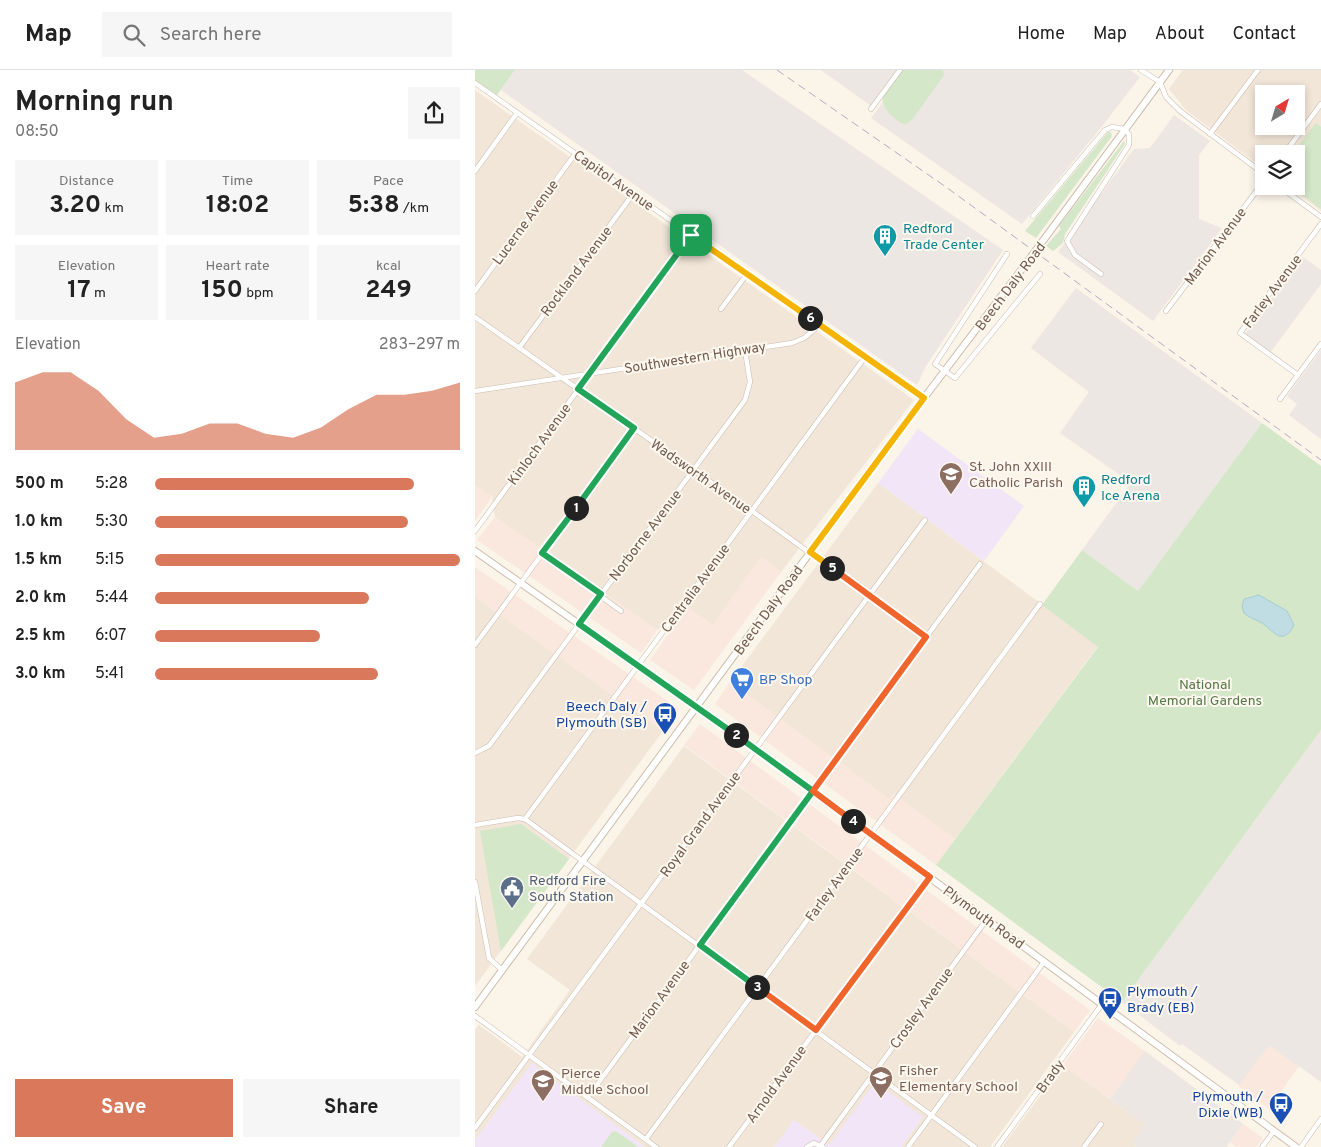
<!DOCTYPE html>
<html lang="en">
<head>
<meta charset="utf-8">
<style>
	body { margin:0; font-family:Overpass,sans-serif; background:#f6f6f6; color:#222; height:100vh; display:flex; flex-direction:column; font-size:19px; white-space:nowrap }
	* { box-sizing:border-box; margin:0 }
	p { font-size:16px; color:#767676 }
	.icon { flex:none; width:28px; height:28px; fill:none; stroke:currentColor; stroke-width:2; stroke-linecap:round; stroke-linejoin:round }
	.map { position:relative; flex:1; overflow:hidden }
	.side { display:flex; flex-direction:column; background:#fff; width:475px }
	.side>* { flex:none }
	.needle { width:32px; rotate:38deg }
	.controls { position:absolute; left:780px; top:15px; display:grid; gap:10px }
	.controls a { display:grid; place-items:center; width:50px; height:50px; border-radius:0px; background:#fff; box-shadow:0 2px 8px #0003; font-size:25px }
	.pin { position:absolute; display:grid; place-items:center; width:42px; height:42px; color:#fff; margin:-21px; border-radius:10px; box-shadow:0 2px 8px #0006 }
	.km { position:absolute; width:25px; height:25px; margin:-12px; border-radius:50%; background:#222; color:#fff; font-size:14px; line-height:25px; text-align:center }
	.round { display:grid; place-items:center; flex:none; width:52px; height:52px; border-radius:0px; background:#f6f6f6 }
	.headline { display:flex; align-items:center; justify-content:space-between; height:85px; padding:0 15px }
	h1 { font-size:28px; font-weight:700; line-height:38px }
	.figures { display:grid; grid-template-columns:repeat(3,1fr); gap:8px; height:85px; padding:5px 15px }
	.figures div { display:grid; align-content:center; border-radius:0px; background:#f6f6f6; text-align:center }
	.figures b { font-size:25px; font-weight:700 }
	.figures small { font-size:14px; font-weight:400 }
	.figures p { font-size:14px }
	.chart { height:140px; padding:10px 15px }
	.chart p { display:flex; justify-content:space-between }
	.chart svg { width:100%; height:90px; margin-top:5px; fill:#d9785a; opacity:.7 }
	.button { display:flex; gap:10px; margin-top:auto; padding:10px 15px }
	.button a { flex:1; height:58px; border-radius:0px; background:#d9785a; color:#fff; font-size:20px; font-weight:700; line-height:58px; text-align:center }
	.button a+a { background:#f6f6f6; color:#222 }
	ul { padding:0 15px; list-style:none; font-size:16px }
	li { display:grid; grid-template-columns:80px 60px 1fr; align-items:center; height:38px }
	li i { height:12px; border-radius:6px; background:#d9785a }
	header { display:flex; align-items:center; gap:30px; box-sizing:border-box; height:70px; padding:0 25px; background:#fff; border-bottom:1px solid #e0e0e0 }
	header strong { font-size:24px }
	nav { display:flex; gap:28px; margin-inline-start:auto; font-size:18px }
	.search { width:350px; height:45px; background:#f6f6f6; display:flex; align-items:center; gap:12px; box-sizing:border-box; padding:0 18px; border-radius:0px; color:#767676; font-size:19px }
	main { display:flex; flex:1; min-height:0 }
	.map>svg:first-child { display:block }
	.residential { fill:#f2e6d8; fill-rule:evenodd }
	.commercial { fill:#fae7de }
	.industrial { fill:#ece7e2 }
	.education { fill:#f1e5f7 }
	.green { fill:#d4e7c8 }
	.water { fill:#bfdde3; stroke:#a6ccd4 }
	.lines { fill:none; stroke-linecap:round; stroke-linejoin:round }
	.minor-casing { stroke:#ccbcb0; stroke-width:5.5 }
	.secondary-casing { stroke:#cebdad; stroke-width:8 }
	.minor { stroke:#fff; stroke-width:4.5 }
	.secondary { stroke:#fff; stroke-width:6 }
	.rail { stroke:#b7a8c4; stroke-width:1; stroke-dasharray:8 5; stroke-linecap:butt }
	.split-1-casing { stroke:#fff; stroke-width:10 }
	.split-2-casing { stroke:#fff; stroke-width:10 }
	.split-3-casing { stroke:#fff; stroke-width:10 }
	.split-4-casing { stroke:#fff; stroke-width:10 }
	.split-5-casing { stroke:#fff; stroke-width:10 }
	.split-6-casing { stroke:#fff; stroke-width:10 }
	.split-7-casing { stroke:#fff; stroke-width:10 }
	.split-1 { stroke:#22a559; stroke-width:6 }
	.split-2 { stroke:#22a559; stroke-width:6 }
	.split-3 { stroke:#22a559; stroke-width:6 }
	.split-4 { stroke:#f0652b; stroke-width:6 }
	.split-5 { stroke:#f0652b; stroke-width:6 }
	.split-6 { stroke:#f5b400; stroke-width:6 }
	.split-7 { stroke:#f5b400; stroke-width:6 }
	.labels { text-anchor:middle; stroke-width:4; stroke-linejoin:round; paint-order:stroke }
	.street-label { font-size:14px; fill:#735c4f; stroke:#fdf8ef }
	.culture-label { font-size:14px; fill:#0d838f; stroke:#fdf8ef; text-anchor:start }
	.education-label { font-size:14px; fill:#785e54; stroke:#fdf8ef; text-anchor:start }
	.shop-label { font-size:14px; fill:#366cbe; stroke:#fdf8ef; text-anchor:start }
	.park-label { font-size:14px; fill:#557848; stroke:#fdf8ef }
	.transit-label { font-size:14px; fill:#164399; stroke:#fdf8ef; text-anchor:end }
	.service-label { font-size:14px; fill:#4e5e75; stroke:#fdf8ef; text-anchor:start }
</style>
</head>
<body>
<header>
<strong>Map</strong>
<div class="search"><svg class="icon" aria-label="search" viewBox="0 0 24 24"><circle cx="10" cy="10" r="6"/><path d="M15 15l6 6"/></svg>Search here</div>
<nav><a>Home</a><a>Map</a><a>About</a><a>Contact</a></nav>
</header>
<main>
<section class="side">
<div class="headline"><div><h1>Morning run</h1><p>08:50</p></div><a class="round"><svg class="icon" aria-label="share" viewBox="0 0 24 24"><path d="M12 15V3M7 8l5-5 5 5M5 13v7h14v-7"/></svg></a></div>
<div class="figures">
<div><p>Distance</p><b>3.20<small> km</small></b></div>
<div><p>Time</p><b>18:02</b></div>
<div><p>Pace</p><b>5:38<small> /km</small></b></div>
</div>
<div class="figures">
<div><p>Elevation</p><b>17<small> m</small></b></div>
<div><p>Heart rate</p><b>150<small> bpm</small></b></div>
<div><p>kcal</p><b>249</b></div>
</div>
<div class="chart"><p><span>Elevation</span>283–297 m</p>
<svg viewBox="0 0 160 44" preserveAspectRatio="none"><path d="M0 44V11L10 6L20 6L30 15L40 29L50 38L60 36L70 31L80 31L90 36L100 38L110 33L120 24L130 17L140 17L150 15L160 11V44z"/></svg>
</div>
<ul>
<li><b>500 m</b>5:28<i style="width:85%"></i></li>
<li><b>1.0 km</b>5:30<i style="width:83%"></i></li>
<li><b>1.5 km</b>5:15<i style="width:100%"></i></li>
<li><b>2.0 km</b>5:44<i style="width:70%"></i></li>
<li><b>2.5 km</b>6:07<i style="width:54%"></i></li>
<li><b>3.0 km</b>5:41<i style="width:73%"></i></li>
</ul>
<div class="button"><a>Save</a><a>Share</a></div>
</section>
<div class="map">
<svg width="846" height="1077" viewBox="0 0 846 1077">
	<rect width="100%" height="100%" fill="#fbf4e9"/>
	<g class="residential">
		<path d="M708,0H846V141L813,116H821V84H789V99L711,40L694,19ZM789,24H821V56H789Z"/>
		<polygon points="0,20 439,330 306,502 286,487 238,555 213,538 182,560 20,447 17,427 0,415"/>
		<polygon points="403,413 623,576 480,769 418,724 414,729 255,612"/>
		<polygon points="0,527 188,661 0,916"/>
		<polygon points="209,676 599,962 515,1077 426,1077 448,1047 354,1075 319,1050 299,1077 170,1077 57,994 0,1070 0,960 4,955 47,987 95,920 52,889"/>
		<polygon points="588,995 670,1055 657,1073 661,1077 527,1077"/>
	</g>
	<g class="commercial">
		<polygon points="0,415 17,427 0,451"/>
		<polygon points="20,447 182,560 166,583 2,470"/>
		<polygon points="286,486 306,502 219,620 175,590 213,537 238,555"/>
		<polygon points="0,497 204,639 188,661 0,527"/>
		<polygon points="255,612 414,729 418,724 480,769 461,795 240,634"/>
		<polygon points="225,654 615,940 599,962 209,675"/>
		<polygon points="623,948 670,981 635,1029 588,995"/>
		<polygon points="794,974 824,996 794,1039 763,1016"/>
		<polygon points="768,1054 788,1068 781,1077 762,1077 755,1072"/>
	</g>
	<g class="industrial">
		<polygon points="40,0 267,0 528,180 451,296 442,315 26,20"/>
		<polygon points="346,0 422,0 396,36"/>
		<polygon points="432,0 655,0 665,7 628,55 547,154 396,48"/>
		<polygon points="699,45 735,71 724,85 724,149 747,158 678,251 583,182 659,79 675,78"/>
		<polygon points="828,187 846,200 846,214 795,283 770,264"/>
		<polygon points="601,218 787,353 663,521 607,480 656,413 585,363 614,322 556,278"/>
		<polygon points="846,280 846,369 814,345 822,334 812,326"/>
		<polygon points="846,660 846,1012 794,975 764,1015 707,974 705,976 647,932"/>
		<polygon points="670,981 768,1054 751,1077 661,1077 657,1073 670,1055 635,1029"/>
	</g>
	<g class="education">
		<polygon points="443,359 549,436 509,491 403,413"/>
		<polygon points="57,993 170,1077 0,1077 0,1070"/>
		<polygon points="400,1012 448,1047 426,1077 299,1077 319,1050 354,1075"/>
	</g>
	<g class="green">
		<polygon points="0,0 40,0 22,25 0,10"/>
		<path d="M427,0H468L469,5L437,50L431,54C421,53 405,37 408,26C411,17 422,8 427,0Z"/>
		<polygon points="841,53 846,57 846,139 815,116 821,116 821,84 817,84"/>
		<polygon points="633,62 636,62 637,66 561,168 550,161"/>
		<polygon points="649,71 650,74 590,164 588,173 578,181 571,176 586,159 584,156"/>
		<polygon points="787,353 846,396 846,660 647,932 461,795 623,577 567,535 607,480 663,521"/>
		<polygon points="46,754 94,789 26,881 5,761"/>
		<polygon points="141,1061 162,1076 162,1077 126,1077 137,1062"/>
	</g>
	<path class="water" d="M784,525L812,541L819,555C807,578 798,560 787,553C780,549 774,548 769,543L767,536L769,529Z"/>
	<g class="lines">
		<g class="minor-casing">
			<g id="minor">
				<polyline points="666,0 685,12 691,27 705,41 789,104"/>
				<polyline points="0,13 449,328"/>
				<polyline points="396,39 425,0"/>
				<polyline points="735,64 783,0"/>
				<polyline points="809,84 846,34"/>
				<polyline points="0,101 42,43"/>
				<polyline points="804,116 846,147"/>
				<polyline points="558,146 630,60 637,57 650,59 654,65 654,75 592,171 600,185 626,204"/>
				<polyline points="532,184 460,294 480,308 565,204"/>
				<polyline points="0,221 100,84"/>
				<polyline points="246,239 272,204"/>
				<polyline points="691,241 789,111"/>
				<polyline points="0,247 277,441 451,567"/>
				<polyline points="44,278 158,124"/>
				<polyline points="823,305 765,263 846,154"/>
				<polyline points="0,321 317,273 329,268 345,255"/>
				<polyline points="805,329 846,274"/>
				<polyline points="0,461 216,165"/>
				<polyline points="67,483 146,541"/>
				<polyline points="0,575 159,359"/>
				<polyline points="0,683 14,676 270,330 275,312 270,280"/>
				<polyline points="50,749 390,287"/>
				<polyline points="0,755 43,748 50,749 500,1077"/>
				<polyline points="0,812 14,888 27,900"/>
				<polyline points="0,946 181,1077"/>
				<polyline points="113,1027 505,494"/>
				<polyline points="0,1058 450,450"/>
				<polyline points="171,1069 565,534"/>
				<polyline points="346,1075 512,849"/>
				<polyline points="254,1077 455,807"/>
				<polyline points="332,1077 339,1073 348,1077"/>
				<polyline points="433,1077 569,892"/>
				<polyline points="522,1077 627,934"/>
				<polyline points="609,1077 626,1054"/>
				<polyline points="787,1077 799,1061"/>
				<polyline points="826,1077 846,1049"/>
			</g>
		</g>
		<g class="secondary-casing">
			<g id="secondary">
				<polyline points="0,481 242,651 821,1077"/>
				<polyline points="0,937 449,328 556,187 694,0"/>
			</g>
		</g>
		<use href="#minor" class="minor"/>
		<use href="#secondary" class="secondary"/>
		<polyline class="rail" points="302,0 471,117 846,390"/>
	</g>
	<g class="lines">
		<g class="split-1-casing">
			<polyline id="split-1" points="101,438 159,358 103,319 216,165"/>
		</g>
		<g class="split-2-casing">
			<polyline id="split-2" points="101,438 67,483 126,524 104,554 261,665"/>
		</g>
		<g class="split-3-casing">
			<polyline id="split-3" points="261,665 338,721 225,875 282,917"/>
		</g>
		<g class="split-4-casing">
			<polyline id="split-4" points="282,917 341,960 455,807 378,751"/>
		</g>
		<g class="split-5-casing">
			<polyline id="split-5" points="357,498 451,567 338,721 378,751"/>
		</g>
		<g class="split-6-casing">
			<polyline id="split-6" points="335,248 449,328 335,482 357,498"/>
		</g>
		<g class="split-7-casing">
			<polyline id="split-7" points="216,165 335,248"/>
		</g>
		<use href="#split-1" class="split-1"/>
		<use href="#split-2" class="split-2"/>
		<use href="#split-3" class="split-3"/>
		<use href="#split-4" class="split-4"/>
		<use href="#split-5" class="split-5"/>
		<use href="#split-6" class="split-6"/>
		<use href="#split-7" class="split-7"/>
	</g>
	<defs>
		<g id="building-pin" transform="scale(1.25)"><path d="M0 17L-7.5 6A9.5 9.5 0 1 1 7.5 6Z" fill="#0f9aa8" stroke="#fdf8ef"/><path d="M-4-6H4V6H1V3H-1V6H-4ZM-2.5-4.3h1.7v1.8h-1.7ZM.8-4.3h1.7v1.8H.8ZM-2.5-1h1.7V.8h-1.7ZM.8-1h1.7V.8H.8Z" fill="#fff"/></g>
		<g id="school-pin" transform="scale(1.25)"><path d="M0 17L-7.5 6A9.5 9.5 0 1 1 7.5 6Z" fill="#8d6e63" stroke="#fdf8ef"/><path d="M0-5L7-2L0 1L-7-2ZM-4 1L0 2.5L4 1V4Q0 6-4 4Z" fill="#fff"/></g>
		<g id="supermarket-pin" transform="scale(1.25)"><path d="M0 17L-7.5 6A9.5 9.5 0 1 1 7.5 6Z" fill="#3f7fe0" stroke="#fdf8ef"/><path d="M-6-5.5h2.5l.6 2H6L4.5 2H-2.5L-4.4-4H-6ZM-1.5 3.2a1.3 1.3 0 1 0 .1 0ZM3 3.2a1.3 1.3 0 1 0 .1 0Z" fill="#fff"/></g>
		<g id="bus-pin" transform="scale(1.25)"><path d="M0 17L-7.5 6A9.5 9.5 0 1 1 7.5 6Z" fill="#1a4fb4" stroke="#fdf8ef"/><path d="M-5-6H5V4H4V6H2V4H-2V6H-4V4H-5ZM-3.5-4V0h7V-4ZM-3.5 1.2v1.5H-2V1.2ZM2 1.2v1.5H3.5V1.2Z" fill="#fff"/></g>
		<g id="civic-pin" transform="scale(1.25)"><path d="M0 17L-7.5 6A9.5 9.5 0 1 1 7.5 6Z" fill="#5c6f8a" stroke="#fdf8ef"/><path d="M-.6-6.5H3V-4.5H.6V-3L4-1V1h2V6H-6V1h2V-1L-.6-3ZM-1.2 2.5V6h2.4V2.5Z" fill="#fff"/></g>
	</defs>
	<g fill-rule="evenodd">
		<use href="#building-pin" x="410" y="166"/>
		<use href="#school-pin" x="476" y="404"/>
		<use href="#building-pin" x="609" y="417"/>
		<use href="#supermarket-pin" x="267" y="609"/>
		<use href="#bus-pin" x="190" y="644"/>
		<use href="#civic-pin" x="37" y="818"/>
		<use href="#bus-pin" x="635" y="929"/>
		<use href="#school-pin" x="406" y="1008"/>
		<use href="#school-pin" x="68" y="1011"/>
		<use href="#bus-pin" x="806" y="1034"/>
	</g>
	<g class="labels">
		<g class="street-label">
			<text transform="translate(139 110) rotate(35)" y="5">Capitol Avenue</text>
			<text transform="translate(50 152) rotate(-54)" y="5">Lucerne Avenue</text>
			<text transform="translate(740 176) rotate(-53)" y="5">Marion Avenue</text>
			<text transform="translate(101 201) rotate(-53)" y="5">Rockland Avenue</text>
			<text transform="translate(535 216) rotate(-53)" y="5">Beech Daly Road</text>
			<text transform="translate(797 221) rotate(-53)" y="5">Farley Avenue</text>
			<text transform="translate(220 287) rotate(-9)" y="5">Southwestern Highway</text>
			<text transform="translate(64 374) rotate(-54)" y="5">Kinloch Avenue</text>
			<text transform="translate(226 406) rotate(35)" y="5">Wadsworth Avenue</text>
			<text transform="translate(170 465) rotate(-53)" y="5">Norborne Avenue</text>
			<text transform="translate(220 518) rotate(-54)" y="5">Centralia Avenue</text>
			<text transform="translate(293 540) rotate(-54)" y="5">Beech Daly Road</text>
			<text transform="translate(225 754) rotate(-54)" y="5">Royal Grand Avenue</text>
			<text transform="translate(359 814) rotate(-54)" y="5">Farley Avenue</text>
			<text transform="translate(509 847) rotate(36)" y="5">Plymouth Road</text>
			<text transform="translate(184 929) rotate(-54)" y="5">Marion Avenue</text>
			<text transform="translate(446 938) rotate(-54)" y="5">Crosley Avenue</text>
			<text transform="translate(575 1006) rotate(-54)" y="5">Brady</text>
			<text transform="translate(301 1014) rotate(-54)" y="5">Arnold Avenue</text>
		</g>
		<g class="culture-label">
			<text x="428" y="163">Redford<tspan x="428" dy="16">Trade Center</tspan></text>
			<text x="626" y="414">Redford<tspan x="626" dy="16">Ice Arena</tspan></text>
		</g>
		<g class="education-label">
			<text x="494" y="401">St. John XXIII<tspan x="494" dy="16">Catholic Parish</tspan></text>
			<text x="424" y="1005">Fisher<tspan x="424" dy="16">Elementary School</tspan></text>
			<text x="86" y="1008">Pierce<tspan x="86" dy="16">Middle School</tspan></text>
		</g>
		<g class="shop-label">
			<text x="284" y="614">BP Shop</text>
		</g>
		<g class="park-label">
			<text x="730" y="619">National<tspan x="730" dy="16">Memorial Gardens</tspan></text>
		</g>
		<g class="transit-label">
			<text x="172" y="641">Beech Daly /<tspan x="172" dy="16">Plymouth (SB)</tspan></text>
			<text x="652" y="926" text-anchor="start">Plymouth /<tspan x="652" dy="16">Brady (EB)</tspan></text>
			<text x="788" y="1031">Plymouth /<tspan x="788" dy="16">Dixie (WB)</tspan></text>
		</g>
		<g class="service-label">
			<text x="54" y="815">Redford Fire<tspan x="54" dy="16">South Station</tspan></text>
		</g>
	</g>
</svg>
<div class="controls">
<a><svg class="needle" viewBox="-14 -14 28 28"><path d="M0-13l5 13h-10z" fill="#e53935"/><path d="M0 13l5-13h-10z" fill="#767676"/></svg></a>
<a><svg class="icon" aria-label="layers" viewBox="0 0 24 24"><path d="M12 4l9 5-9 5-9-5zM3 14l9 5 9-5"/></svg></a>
</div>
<div class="pin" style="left:216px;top:165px;background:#1e9e55"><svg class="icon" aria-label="arrive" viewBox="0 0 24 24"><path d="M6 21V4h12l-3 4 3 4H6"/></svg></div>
<b class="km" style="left:101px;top:438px">1</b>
<b class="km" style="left:261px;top:665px">2</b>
<b class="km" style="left:282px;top:917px">3</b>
<b class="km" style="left:378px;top:751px">4</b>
<b class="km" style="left:357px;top:498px">5</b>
<b class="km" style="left:335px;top:248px">6</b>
</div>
</main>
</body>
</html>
